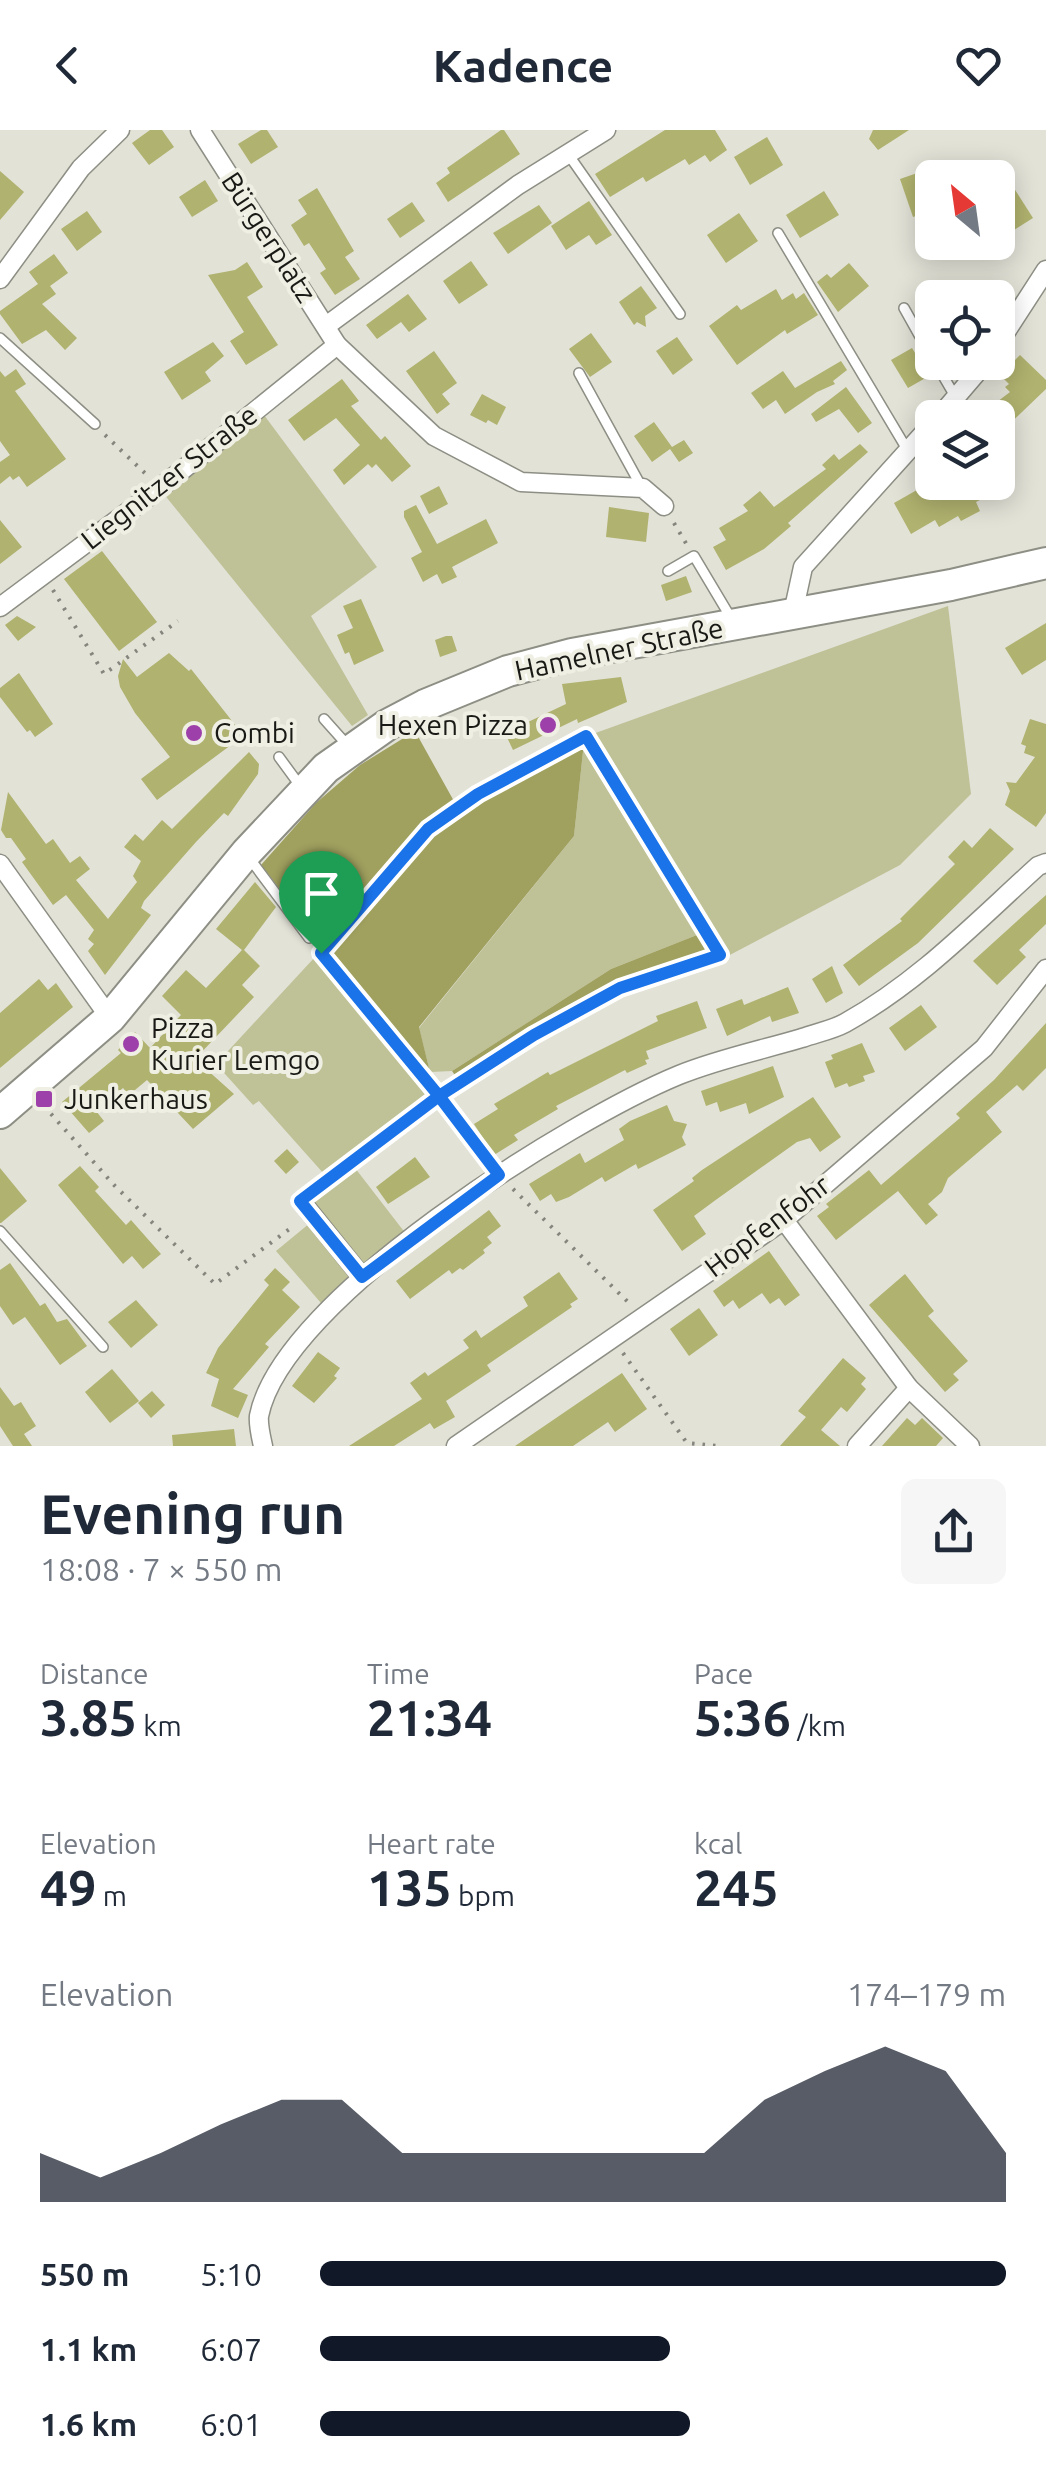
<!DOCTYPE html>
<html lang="en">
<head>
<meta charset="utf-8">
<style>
	body { margin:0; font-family:Ubuntu,sans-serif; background:#f6f6f7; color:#1f2937; height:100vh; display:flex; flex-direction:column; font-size:38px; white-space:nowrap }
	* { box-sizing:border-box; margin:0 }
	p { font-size:32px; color:#747a83 }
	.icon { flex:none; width:55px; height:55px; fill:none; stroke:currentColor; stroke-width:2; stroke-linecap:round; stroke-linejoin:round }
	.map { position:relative; height:1316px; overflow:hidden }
	.side { display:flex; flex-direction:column; background:#fff; flex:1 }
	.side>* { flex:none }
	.needle { width:65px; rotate:331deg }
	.controls { position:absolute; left:915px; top:30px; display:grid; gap:20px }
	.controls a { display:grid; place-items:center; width:100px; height:100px; border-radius:15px; background:#fff; box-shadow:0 5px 25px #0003; font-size:50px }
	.pin { position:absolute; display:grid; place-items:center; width:85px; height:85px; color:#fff; margin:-102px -42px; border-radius:50% 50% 50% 0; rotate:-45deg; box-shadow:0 0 10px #0007 }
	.pin .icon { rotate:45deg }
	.round { display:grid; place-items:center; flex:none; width:105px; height:105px; border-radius:15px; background:#f6f6f7 }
	.headline { display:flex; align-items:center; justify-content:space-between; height:170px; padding:0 40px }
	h1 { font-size:55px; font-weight:700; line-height:75px }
	.metrics { display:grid; grid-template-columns:repeat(3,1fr); gap:15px; height:170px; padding:10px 40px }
	.metrics div { display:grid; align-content:center }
	.metrics b { font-size:50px; font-weight:700 }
	.metrics small { font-size:28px; font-weight:400 }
	.metrics p { font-size:28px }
	.chart { height:280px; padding:20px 40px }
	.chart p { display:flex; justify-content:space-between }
	.chart svg { width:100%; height:180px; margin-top:10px; fill:#111827; opacity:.7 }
	ul { padding:0 40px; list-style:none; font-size:32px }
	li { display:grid; grid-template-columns:160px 120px 1fr; align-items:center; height:75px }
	li i { height:25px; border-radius:12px; background:#111827 }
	header { display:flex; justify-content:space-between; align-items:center; height:130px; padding:0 40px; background:#fff; font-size:45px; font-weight:700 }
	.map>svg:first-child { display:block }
	.green { fill:#bfc196 }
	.forest { fill:#a0a15f }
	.building { fill:#b0b26f }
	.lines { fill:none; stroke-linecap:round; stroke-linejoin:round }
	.lane-casing { stroke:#8d8e84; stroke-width:12 }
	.street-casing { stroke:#8d8e84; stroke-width:21 }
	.primary-casing { stroke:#8d8e84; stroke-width:34 }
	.path { stroke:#85857d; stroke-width:4; stroke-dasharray:2.5 8; stroke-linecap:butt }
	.lane { stroke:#fff; stroke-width:9 }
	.street { stroke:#fff; stroke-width:18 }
	.primary { stroke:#fff; stroke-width:30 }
	.route-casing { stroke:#fff; stroke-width:20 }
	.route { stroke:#1a73e8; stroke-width:12 }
	.poi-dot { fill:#9d40a9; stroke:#efefe4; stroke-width:4 }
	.labels { text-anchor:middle; stroke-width:8; stroke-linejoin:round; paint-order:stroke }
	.street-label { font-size:28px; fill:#191915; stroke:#efefe4 }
	.poi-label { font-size:28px; fill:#191915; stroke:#efefe4; text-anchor:start }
</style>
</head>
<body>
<header><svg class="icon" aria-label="back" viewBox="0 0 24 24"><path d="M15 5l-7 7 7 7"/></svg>Kadence<svg class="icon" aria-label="heart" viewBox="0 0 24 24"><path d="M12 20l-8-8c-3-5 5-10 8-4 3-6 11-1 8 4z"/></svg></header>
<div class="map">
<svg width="1046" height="1316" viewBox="0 0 1046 1316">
	<rect width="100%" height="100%" fill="#e2e2d7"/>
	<g class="green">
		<polygon points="264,285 377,437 311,486 368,585 352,596 163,363"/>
		<polygon points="948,476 971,664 900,735 726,827 590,605"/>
		<polygon points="584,612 702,803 611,839 452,941 430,942 419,898 574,706"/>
		<polygon points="315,827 430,965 324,1044 259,971 253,975 216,934"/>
		<polygon points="355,1038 406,1104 363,1138 309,1073"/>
		<polygon points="310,1093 353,1146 321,1173 276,1121"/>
	</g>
	<g class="forest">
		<polygon points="415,601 460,682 584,612 574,706 419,897 430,942 423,943 261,735 316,673 360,635"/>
		<polygon points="702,803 713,821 618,854 457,948 452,941 611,839"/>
	</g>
	<g class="building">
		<polygon points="150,0 162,0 174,17 149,35 132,13"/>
		<polygon points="261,0 267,0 278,17 251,34 238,14"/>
		<polygon points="501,0 504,0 520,24 448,72 436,53 450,43 447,38"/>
		<polygon points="665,0 715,0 727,20 710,32 705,25 689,35 685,29 646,52 643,47 610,67 595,44"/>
		<polygon points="873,0 909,0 878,20 869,9"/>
		<polygon points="767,7 783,35 750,55 734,27"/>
		<polygon points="998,33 1033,88 1009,103 998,86"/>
		<polygon points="926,40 932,59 932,80 913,87 900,49"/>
		<polygon points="0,41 24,62 0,90"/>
		<polygon points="205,50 218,71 192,87 179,67"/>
		<polygon points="317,58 354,121 345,127 360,149 335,165 320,143 326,139 309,113 304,116 291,95 307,84 298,70"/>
		<polygon points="824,61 839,85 800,108 786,85"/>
		<polygon points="589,71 612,105 596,115 589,105 566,120 551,96"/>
		<polygon points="412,72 425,91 400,108 387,89"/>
		<polygon points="539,75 552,93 508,124 493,103"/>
		<polygon points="87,81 102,102 77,121 61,99"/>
		<polygon points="739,83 758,111 726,133 707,105"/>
		<polygon points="54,124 68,143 50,156 56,164 42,174 77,208 65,220 46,200 22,214 0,184 0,181 38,154 29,142"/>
		<polygon points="471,131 488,155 459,174 443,151"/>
		<polygon points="247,132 263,157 247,167 278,215 246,235 230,211 244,202 208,145 235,140"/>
		<polygon points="849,133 869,156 838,182 817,152 827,144 831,148"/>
		<polygon points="641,156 657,178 645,186 646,197 637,192 634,195 619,172"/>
		<polygon points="776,159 782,170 793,163 796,169 804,163 818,185 787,204 785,200 737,235 709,196 737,175 741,180"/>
		<polygon points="408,164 427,189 409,202 401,192 377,209 366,195"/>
		<polygon points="591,203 612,232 590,247 569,219"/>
		<polygon points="677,207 693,230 673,245 656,221"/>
		<polygon points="213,212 224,226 205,242 211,251 182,270 164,242"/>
		<polygon points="912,218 929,246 908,258 891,230"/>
		<polygon points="434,221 457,253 442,264 450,274 437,284 406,241"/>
		<polygon points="1020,225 1046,250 1046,259 998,305 998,288 976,288 1010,262 1005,257 1009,254 1000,245"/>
		<polygon points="841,231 847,240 833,251 835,254 817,262 785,284 776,270 763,279 751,263 783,241 795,258"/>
		<polygon points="16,239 26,254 15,261 66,329 27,357 19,346 13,350 10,346 0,354 0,332 10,325 0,311 0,241 5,247"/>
		<polygon points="342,249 359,271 351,276 381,310 385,306 411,336 392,352 376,334 372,338 368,334 344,355 333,340 360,315 336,288 304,311 288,290"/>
		<polygon points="846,257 872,293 858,303 839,279 816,292 811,284"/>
		<polygon points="482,264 506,277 497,295 488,290 486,293 470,285"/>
		<polygon points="654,292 672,317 684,310 693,323 679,332 670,319 652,332 634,306"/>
		<polygon points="860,314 868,322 788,393 791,396 764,419 726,440 713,417 726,410 719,398 748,381 743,375 760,361 774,377 826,339 822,335 834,324 839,330"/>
		<polygon points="931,352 978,352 986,367 976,372 980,381 961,391 958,386 939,397 935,390 911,404 894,373"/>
		<polygon points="439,356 448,374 429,384 420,366"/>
		<polygon points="416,375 437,414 486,389 498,413 452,437 457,447 442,454 437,444 423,452 411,428 422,422 404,387 404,381"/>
		<polygon points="609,377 649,383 646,412 606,407"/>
		<polygon points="0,390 22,417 0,434"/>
		<polygon points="102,421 157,492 119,521 64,449"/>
		<polygon points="686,446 692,462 666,471 661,455"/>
		<polygon points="361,469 384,521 354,535 349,522 345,524 337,505 353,498 343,476"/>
		<polygon points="17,486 36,497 18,511 5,495"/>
		<polygon points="1046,493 1046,530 1022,545 1005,518"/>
		<polygon points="446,506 452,506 457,521 440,527 435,510"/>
		<polygon points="169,523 189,541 191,539 240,601 235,605 239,609 157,670 141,649 170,627 135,583 120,557 118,546 123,529 137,547"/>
		<polygon points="19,543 53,594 35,607 30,600 27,602 0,567 0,558"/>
		<polygon points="621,547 627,572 578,593 577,589 513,620 505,603 566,574 562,554"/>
		<polygon points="1030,589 1046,594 1046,683 1036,697 1005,675 1010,661 1006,652 1016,653 1035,627 1024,623 1026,616 1021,614"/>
		<polygon points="249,622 259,634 258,644 228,686 224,683 196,712 144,771 141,778 151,785 105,845 88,821 94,814 88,809 94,800 66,765 53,775 22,732 26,729 11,708 6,708 1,700 8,662 46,714 53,709 70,733 80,726 90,739 76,750 108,789 137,752 133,746 141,731 124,717 135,704 143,711 162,690 172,699"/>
		<polygon points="990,698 1014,719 918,813 859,856 843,835 902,791 900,789 955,734 948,727 964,710 972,718"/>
		<polygon points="255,752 276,777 244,820 260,836 242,855 254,867 195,929 234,964 193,999 147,950 129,965 123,958 96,981 104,991 89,1003 62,972 121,923 118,920 135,902 150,918 181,885 162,866 186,840 206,858 242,820 216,799"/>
		<polygon points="1046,765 1046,794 1019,820 1026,827 997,855 973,831"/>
		<polygon points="832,836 843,863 826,873 812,849"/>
		<polygon points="39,849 48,860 56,853 73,877 0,938 0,883"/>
		<polygon points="788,857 799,883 772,892 770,886 727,906 716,879 742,869 744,875"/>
		<polygon points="697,871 707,898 646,921 649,929 645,930 647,934 627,943 625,940 556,976 558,979 514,1005 518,1010 494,1025 474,994 498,979 494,974 548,942 550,945 658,891 656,886"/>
		<polygon points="921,875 937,897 905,921 889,898"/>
		<polygon points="1046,893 1046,938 1023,961 1017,955 986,982 1002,1002 948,1048 942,1062 928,1074 938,1085 926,1095 898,1061 836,1110 817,1086 829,1077 826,1074 869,1040 881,1055 960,988 956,984 994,950"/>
		<polygon points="862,913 875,942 863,946 865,951 849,957 847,953 835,958 825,932 833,929 831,925"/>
		<polygon points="773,936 784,967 749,984 746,973 720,982 717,972 706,976 701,961"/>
		<polygon points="813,967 841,1007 820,1022 810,1008 797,1012 717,1069 694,1086 706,1104 682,1121 653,1080 694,1051 692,1048 702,1040"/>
		<polygon points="667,975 674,991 687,994 682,1007 686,1015 638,1039 636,1034 605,1052 602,1047 569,1067 556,1072 551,1064 540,1071 529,1054 580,1023 585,1033 624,1010 619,999 630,991"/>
		<polygon points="287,1019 299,1032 286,1044 274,1031"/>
		<polygon points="415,1027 430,1047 388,1074 376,1057"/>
		<polygon points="80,1036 99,1057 95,1061 126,1095 131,1090 161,1124 143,1139 132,1126 123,1134 58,1055"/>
		<polygon points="0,1038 27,1071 1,1093 0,1093"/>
		<polygon points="489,1080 501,1096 487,1107 492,1113 483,1120 485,1123 463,1140 460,1138 452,1144 449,1140 410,1169 396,1151"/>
		<polygon points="769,1121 800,1165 785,1176 779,1168 770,1174 762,1163 739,1179 733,1170 724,1177 713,1161"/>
		<polygon points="10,1133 40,1176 45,1173 57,1192 67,1189 87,1216 60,1235 25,1187 13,1195 0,1176 0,1140"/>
		<polygon points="275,1138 290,1152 282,1160 300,1177 265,1214 269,1217 233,1259 248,1265 238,1288 211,1276 219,1249 206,1243 218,1218 269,1155 264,1150"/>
		<polygon points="559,1142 578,1169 570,1174 572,1177 487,1235 491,1241 446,1271 455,1287 434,1299 430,1293 394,1316 349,1316 422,1269 410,1253 425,1242 428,1246 469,1218 463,1210 476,1200 481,1208 528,1176 523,1167"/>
		<polygon points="905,1144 934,1181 928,1186 968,1231 953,1244 959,1250 945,1262 869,1175"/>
		<polygon points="136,1170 158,1195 131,1218 108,1192"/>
		<polygon points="699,1178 718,1205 689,1226 670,1199"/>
		<polygon points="318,1222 340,1238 334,1246 337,1248 314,1273 292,1256"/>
		<polygon points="843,1228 866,1248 861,1254 866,1259 847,1282 841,1277 821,1300 840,1316 780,1316 806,1287 798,1281"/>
		<polygon points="112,1239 139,1271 110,1293 85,1262"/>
		<polygon points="622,1243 647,1279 615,1302 608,1292 573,1316 515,1316"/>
		<polygon points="0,1257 14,1276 21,1272 36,1296 24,1304 32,1316 13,1316 0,1296"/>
		<polygon points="152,1261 165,1275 151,1288 138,1273"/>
		<polygon points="907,1288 915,1295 922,1288 943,1308 936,1316 882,1316"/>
		<polygon points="234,1299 236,1316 173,1316 172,1305"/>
	</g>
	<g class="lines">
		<g class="lane-casing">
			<g id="lane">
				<polyline points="568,24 680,184"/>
				<polyline points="778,103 908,321"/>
				<polyline points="904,178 932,228"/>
				<polyline points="0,208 95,294"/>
				<polyline points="935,232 956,268"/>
				<polyline points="579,243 641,356"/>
				<polyline points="668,441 694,426 731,488"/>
				<polyline points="324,589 349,617"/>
				<polyline points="279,627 301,657"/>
				<polyline points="250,729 309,808"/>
				<polyline points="0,1101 103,1217"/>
			</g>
		</g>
		<g class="street-casing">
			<g id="street">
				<polyline points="200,0 337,215 434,306 521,352 643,358 664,376"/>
				<polyline points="0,149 81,38 120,0"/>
				<polyline points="326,196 518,55 606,0"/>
				<polyline points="998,214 1046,140"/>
				<polyline points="938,288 986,232"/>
				<polyline points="0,477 160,358 337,215"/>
				<polyline points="793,483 803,437 932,294"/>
				<polyline points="0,734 110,888"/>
				<polyline points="301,1071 362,1147"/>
				<polyline points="784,1090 909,1258 970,1316"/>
				<path d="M263,1316C261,1307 258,1295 259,1286C282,1168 572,989 679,945C718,929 762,920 802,908C816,903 832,900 845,893C919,852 976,792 1038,736L1046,733"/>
				<polyline points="456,1316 784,1090 984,918 1046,839"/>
				<polyline points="857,1316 909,1258"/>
			</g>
		</g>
		<g class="primary-casing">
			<polyline id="primary" points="0,983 110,888 246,723 326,638 387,595 425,575 508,541 572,524 951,455 1046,433"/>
		</g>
		<g class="path">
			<polyline points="105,305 149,347"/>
			<polyline points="674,393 687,415"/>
			<polyline points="53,460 104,544 178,491"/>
			<polyline points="321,823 439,965 487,1029"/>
			<polyline points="44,976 114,1055 215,1154 295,1095"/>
			<path d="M316,1059C412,986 508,912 618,860C650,845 687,836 720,825L586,606L478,664L428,699L321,823"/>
			<polyline points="513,1059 631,1175"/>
			<polyline points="623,1223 687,1313 718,1316"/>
		</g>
		<use href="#lane" class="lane"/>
		<use href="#street" class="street"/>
		<use href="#primary" class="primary"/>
	</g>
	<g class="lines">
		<g class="route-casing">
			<polyline id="route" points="321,823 439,966 300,1071 362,1147 499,1045 439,966 534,905 620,858 720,825 586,606 478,664 428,699 321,823"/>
		</g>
		<use href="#route" class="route"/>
	</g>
	<g class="poi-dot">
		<circle cx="548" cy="595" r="10"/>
		<circle cx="194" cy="603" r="10"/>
		<circle cx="131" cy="914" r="10"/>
		<rect x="34" y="959" width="20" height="20" rx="5"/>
	</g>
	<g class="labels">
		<g class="street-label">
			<text transform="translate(269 107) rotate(57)" y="10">Bürgerplatz</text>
			<text transform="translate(169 347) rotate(-38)" y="10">Liegnitzer Straße</text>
			<text transform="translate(619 519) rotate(-12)" y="10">Hamelner Straße</text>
			<text transform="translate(767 1096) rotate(-37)" y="10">Hopfenfohr</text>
		</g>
		<g class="poi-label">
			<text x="528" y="605" text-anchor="end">Hexen Pizza</text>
			<text x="214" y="613">Combi</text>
			<text x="151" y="908">Pizza<tspan x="151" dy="32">Kurier Lemgo</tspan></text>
			<text x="64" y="979">Junkerhaus</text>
		</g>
	</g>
</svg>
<div class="controls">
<a><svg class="needle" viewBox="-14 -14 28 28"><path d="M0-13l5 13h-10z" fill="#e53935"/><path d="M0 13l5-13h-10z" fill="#747a83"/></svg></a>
<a><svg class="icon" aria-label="locate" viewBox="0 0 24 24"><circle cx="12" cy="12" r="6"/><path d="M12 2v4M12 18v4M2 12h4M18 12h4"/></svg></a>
<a><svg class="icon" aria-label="layers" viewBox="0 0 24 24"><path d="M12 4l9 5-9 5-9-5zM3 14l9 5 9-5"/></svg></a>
</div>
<div class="pin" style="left:321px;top:823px;background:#1e9e55"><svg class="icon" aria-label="arrive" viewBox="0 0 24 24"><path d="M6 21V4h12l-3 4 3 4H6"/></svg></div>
</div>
<section class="side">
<div class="headline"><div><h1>Evening run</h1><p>18:08 · 7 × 550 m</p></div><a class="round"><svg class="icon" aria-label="share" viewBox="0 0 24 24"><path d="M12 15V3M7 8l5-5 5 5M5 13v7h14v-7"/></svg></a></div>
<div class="metrics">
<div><p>Distance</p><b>3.85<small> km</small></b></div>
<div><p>Time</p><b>21:34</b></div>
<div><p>Pace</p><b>5:36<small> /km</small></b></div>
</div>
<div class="metrics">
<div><p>Elevation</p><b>49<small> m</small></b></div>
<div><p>Heart rate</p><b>135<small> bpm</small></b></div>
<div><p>kcal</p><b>245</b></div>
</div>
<div class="chart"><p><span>Elevation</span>174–179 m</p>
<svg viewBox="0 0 160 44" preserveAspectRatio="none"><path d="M0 44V32L10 38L20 32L30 25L40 19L50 19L60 32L70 32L80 32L90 32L100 32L110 32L120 19L130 12L140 6L150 12L160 32V44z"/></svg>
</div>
<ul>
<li><b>550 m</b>5:10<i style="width:100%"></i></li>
<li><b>1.1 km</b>6:07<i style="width:51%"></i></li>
<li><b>1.6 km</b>6:01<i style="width:54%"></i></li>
</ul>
</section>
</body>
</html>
